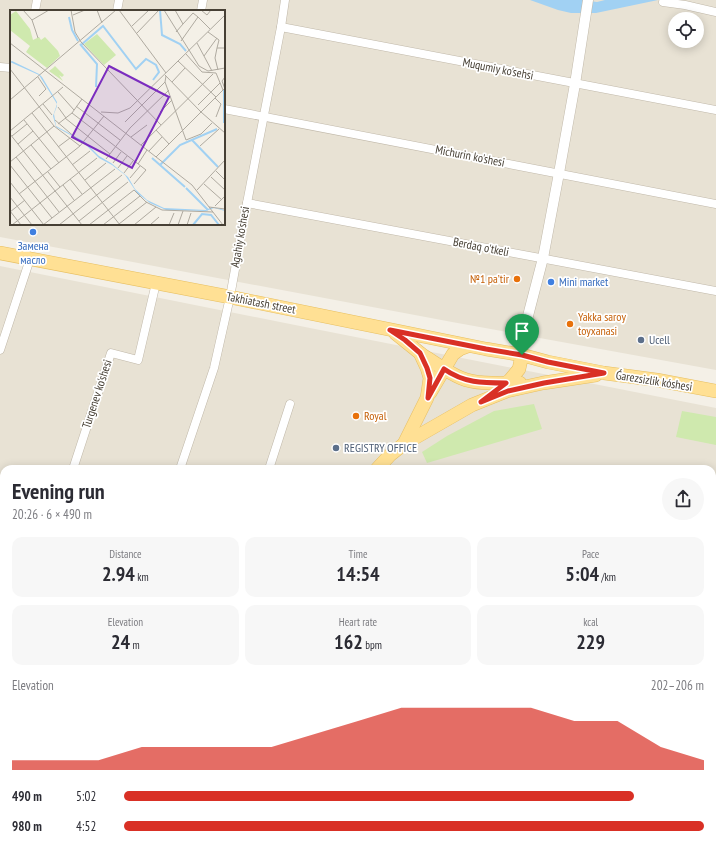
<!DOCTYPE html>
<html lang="en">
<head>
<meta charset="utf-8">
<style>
	body { margin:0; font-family:"PT Sans Narrow",sans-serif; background:#f7f7f7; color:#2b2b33; height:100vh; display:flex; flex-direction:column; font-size:15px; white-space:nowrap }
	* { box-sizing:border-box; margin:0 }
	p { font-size:13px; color:#7c7c81 }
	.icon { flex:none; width:22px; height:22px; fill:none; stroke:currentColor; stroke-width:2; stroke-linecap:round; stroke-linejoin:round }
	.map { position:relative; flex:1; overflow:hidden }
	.panel { position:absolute; left:0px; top:465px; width:716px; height:384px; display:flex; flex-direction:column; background:#fff; border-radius:12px 12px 0 0; box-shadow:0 2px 10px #0003 }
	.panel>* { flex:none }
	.tools { position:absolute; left:668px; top:12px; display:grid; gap:8px }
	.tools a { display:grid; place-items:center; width:36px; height:36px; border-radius:50%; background:#fff; box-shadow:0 2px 10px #0003; font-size:20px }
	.pin { position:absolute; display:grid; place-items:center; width:34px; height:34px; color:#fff; margin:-41px -17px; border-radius:50% 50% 50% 0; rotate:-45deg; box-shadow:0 0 4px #0007 }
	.pin .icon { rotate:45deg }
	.round { display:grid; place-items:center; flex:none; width:42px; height:42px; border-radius:21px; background:#f7f7f7 }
	.headline { display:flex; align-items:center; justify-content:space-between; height:68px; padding:0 12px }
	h1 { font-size:22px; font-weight:600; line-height:30px }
	.metrics { display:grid; grid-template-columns:repeat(3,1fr); gap:6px; height:68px; padding:4px 12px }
	.metrics div { display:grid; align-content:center; border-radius:10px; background:#f7f7f7; text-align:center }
	.metrics b { font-size:20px; font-weight:600 }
	.metrics small { font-size:11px; font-weight:400 }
	.metrics p { font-size:11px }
	.chart { height:112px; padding:8px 12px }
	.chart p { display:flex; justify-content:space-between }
	.chart svg { width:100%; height:72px; margin-top:4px; fill:#d93025; opacity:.7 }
	ul { padding:0 12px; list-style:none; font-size:13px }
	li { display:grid; grid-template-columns:64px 48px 1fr; align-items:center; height:30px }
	li i { height:10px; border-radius:5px; background:#d93025 }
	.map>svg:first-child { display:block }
	.residential { fill:#e8e2d4; fill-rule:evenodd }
	.medical { fill:#f5ddda }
	.green { fill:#cfe9ae }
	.water { fill:#a1d1f3 }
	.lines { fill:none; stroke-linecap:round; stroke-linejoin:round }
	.minor-casing { stroke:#c0b8a9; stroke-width:9 }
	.tertiary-casing { stroke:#c0b8a9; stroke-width:11 }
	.primary-casing { stroke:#e7bf61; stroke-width:14 }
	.minor { stroke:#fff; stroke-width:8 }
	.tertiary { stroke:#fff; stroke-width:10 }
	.primary { stroke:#ffe094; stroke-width:13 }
	.route-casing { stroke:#fff; stroke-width:8 }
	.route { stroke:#d93025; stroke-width:5 }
	.shop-dot { fill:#3f7fe0; stroke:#fff; stroke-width:1.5 }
	.food-dot { fill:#e8710a; stroke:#fff; stroke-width:1.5 }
	.service-dot { fill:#5c6f8a; stroke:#fff; stroke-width:1.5 }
	.labels { text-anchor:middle; stroke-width:3.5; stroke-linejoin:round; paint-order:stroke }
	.street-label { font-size:12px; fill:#474035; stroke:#fff }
	.shop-label { font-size:12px; fill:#366cbe; stroke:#fff }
	.food-label { font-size:12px; fill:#c56008; stroke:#fff; text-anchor:start }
	.service-label { font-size:12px; fill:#4e5e75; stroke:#fff; text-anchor:start }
	.inset-river { fill:none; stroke:#a1d1f3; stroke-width:2 }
	.inset-road { fill:none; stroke:#afaaa0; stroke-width:1 }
	.view { fill:#7b2cbf; fill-opacity:0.15; stroke:#7b2cbf; stroke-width:2 }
	.inset-edge { fill:none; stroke:#474035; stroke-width:2 }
</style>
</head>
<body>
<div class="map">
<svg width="716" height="849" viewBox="0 0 716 849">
	<rect width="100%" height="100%" fill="#f4f0e7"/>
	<g class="residential">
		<path d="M0,0H716V370L452,322L0,237ZM11,11H224V224H11ZM675,19H697V41H675Z"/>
		<path d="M0,266L310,328L716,408V849H0ZM4,469H712V845H4Z"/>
	</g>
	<polygon class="medical" points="239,845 468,845 467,849 238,849"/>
	<g class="green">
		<polygon points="534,404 542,429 427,463 422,452 447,436 494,411"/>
		<polygon points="682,411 716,417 716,445 676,437"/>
	</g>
	<polygon class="water" points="530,0 583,0 597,2 605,0 658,0 596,13 571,13 558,10"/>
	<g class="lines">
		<g class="minor-casing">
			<g id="minor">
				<polyline points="663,2 685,5 716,12"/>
				<polyline points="35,11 37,0"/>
				<polyline points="117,11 119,0"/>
				<polyline points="201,11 203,0"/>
				<polyline points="281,27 716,110"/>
				<polyline points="0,67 11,68"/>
				<polyline points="224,109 716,204"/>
				<polyline points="247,203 716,291"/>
				<polyline points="0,350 30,259"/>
				<polyline points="73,469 111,353 138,360 156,283"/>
				<polyline points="180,469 214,368 230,297 247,203 281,27 285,0"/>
				<polyline points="269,469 290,404"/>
				<polyline points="0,564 4,566"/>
				<polyline points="0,694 4,683"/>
				<polyline points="712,809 716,810"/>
				<polyline points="49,849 51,845"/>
				<polyline points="145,849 146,845"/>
			</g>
		</g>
		<g class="tertiary-casing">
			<polyline id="tertiary" points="522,355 522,339 543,258 559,173 575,84 588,0"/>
		</g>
		<g class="primary-casing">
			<g id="primary">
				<polyline points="0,253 230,297 486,349 522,355 548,362 604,373 657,380 716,391"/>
				<polyline points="395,333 420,353 427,368 430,378 427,398 404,444"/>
				<path d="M421,354C434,362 447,372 461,378C477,385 503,383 520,383"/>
				<polyline points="502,386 510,380 519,369 522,355"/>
				<polyline points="430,393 453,354 460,349 468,346"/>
				<polyline points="377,469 390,455 404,444 472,405 507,391 543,383 596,375"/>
				<polyline points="209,849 210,845"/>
			</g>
		</g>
		<use href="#minor" class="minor"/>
		<use href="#tertiary" class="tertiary"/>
		<use href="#primary" class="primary"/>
	</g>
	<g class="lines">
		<g class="route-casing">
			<path id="route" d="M390,330L486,349L522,355L548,362L604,373L544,383L508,391L481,402L506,383C482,383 464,383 444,369L428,398L430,378L427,368L420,353L405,340Z"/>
		</g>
		<use href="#route" class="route"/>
	</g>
	<g class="shop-dot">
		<circle cx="33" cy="232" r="4"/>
		<circle cx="551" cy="282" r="4"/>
	</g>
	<g class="food-dot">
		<circle cx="517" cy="279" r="4"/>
		<circle cx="570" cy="324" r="4"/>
		<circle cx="356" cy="416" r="4"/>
	</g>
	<g class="service-dot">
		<circle cx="641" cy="340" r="4"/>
		<circle cx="336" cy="448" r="4"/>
	</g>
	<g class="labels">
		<g class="street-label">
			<text transform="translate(498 69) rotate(11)" y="4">Muqumiy ko'sehsi</text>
			<text transform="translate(470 156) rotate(11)" y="4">Michurin ko'shesi</text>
			<text transform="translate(240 237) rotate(-80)" y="4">Agahiy ko'shesi</text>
			<text transform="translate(481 247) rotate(11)" y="4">Berdaq o'tkeli</text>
			<text transform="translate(261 303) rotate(11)" y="4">Takhiatash street</text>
			<text transform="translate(654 381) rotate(9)" y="4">Ǵarezsizlik kóshesi</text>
			<text transform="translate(97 394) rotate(-72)" y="4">Turgenev ko'shesi</text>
		</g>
		<g class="shop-label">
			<text x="33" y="250">Замена<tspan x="33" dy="14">масло</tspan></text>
			<text x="559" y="286" text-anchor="start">Mini market</text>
		</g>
		<g class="food-label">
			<text x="509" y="283" text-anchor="end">№1 paʼtir</text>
			<text x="578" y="321">Yakka saroy<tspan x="578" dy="14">toyxanasi</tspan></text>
			<text x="364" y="420">Royal</text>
		</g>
		<g class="service-label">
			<text x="649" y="344">Ucell</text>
			<text x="344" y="452">REGISTRY OFFICE</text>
		</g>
	</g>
	<g transform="translate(10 10)">
		<rect width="215" height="215" fill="#f4f0e7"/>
		<path d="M6,1L20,19L23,30L29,27L31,30L35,27L48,41L50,46L37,58L16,42L20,36L0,20V5ZM87,24L106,45L94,55L74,34ZM45,56L54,65L52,67L49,65L53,71L39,61L43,58L46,61L43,58Z" fill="#cfe9ae"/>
		<path d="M2,51L29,64L32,67L47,92V96L44,104L46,116L75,132L89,146L101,153L118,167L125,179L137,190L154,198L196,200L202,197L215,200V201L204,198L196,201L156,200L140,193L127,183L115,165L102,155L89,148L73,132L46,117L43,106L47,94L39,81L29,65L0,52Z" fill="#a1d1f3"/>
		<path class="inset-river" d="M150,0L152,25L170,34L176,41M59,7L62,20L68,31M70,34L87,54L86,77M71,35L93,16L126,59L136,49L146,55L149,62L143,70M214,113V80M182,130L208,157M142,148L175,177M150,155L170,135L207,119M176,178L198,200M183,215L192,204L201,205L209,215"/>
		<path class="inset-road" d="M13,0L22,10L28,28M61,0L65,22L71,32L151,115M87,0L92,13M109,0L156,63M154,0L189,56L198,61L215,58M165,0L173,14L166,22M191,0L197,5L201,0M63,5L75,0M188,7L200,19M22,10L39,0M122,16L139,0M198,22L209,30L207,38H215M127,23L149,0M171,31L188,7L183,3L173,14M0,33L182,175L213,215M187,33L202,61M207,38L205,48L208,60M176,44L192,62L206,63L213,80M194,46L207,28M168,51L206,87M0,59L44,116L70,136M155,65L191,102L215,123M156,66L155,72L176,130L191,124L202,113M28,67L36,79L29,86M215,67L212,71L215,79M162,72L175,58M48,82L64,100M205,88L211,94L206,107M0,90L106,0M33,94L42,105M188,95L210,73M66,96L110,130M48,97L56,108M91,102L108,103L120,98L215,5M150,102L162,90M22,103L110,215M62,103L136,160L124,174M55,108L100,144M14,110L49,153M45,110L67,129M115,112L155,72M48,114L62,103L72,89M146,120L159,134M0,121L53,77M0,124L72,215M2,126L17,114M121,127L137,115M8,134L23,121M21,135L41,159M131,135L203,64M190,136L209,119M48,137L60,128M139,141L152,127M6,147L49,202M146,147L215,78M96,149L120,118L159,80M0,152L44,116M103,153L111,142M128,154L137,140M0,155L42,208M62,155L80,141M108,158L117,146M206,161L215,170M38,162L50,177M114,163L123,151M201,167L215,180M120,168L130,156M60,169L72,184M75,170L96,153M0,172L34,215M194,174L212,190M53,175L64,190M187,180L215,150M9,184L70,136L94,106M0,187L22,215M205,196L215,186M199,197L215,199M0,201L11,215M0,202L15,190M69,211L118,172M109,214L137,192M2,215L87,148M33,215L105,159M49,215L112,165M79,215L124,180L136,192L152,200L203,202M93,215L130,186M124,215L146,197M140,215L149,207M159,215L164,203M168,215L173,201M177,215L181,203"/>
		<path class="view" d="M99,56L159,87L122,158L62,127Z"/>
		<rect width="215" height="215" class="inset-edge"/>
	</g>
</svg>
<div class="tools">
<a><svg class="icon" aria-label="locate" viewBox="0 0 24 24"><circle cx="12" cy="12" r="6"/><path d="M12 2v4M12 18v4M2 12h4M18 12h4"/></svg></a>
</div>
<div class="pin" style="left:522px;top:355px;background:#1e9e55"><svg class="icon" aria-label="arrive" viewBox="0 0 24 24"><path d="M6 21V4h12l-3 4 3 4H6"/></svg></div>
<section class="panel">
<div class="headline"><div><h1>Evening run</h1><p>20:26 · 6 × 490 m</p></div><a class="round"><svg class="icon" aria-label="share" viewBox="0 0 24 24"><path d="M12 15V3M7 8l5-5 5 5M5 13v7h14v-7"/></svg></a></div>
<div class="metrics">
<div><p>Distance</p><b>2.94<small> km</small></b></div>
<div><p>Time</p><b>14:54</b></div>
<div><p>Pace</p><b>5:04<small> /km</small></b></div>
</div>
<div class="metrics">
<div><p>Elevation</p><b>24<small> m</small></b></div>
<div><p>Heart rate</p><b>162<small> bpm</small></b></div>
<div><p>kcal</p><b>229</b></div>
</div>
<div class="chart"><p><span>Elevation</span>202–206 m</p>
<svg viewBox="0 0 160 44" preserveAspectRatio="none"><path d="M0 44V38L10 38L20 38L30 30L40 30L50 30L60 30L70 22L80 14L90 6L100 6L110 6L120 6L130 14L140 14L150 30L160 38V44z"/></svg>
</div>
<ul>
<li><b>490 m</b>5:02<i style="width:88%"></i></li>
<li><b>980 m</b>4:52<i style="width:100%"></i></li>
</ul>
</section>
</div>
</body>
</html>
